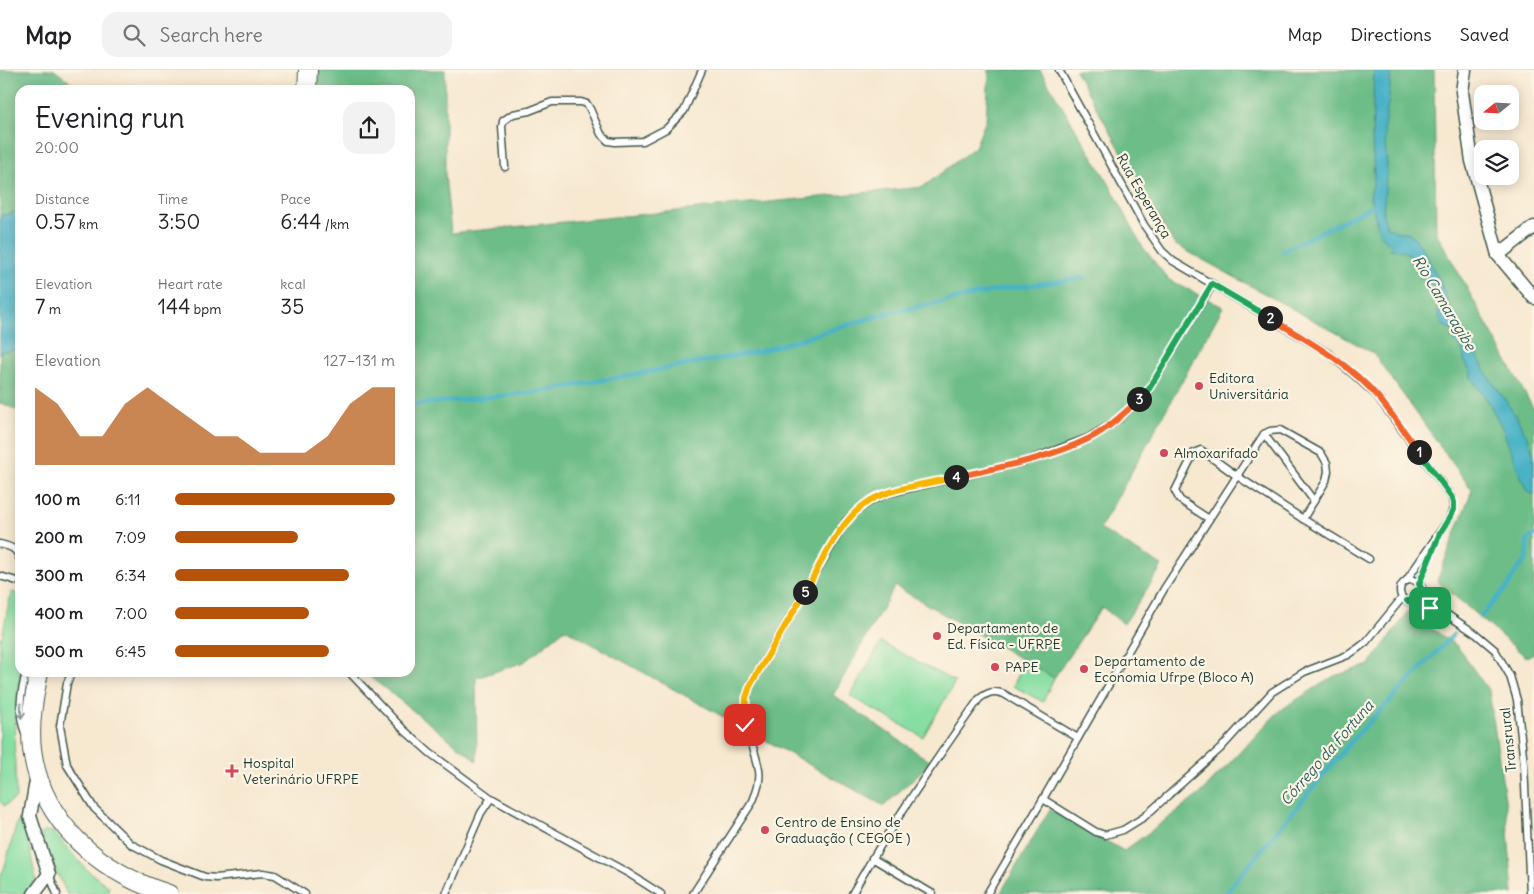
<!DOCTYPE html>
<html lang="en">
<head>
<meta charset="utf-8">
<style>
	body { margin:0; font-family:Delius,sans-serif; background:#f2f2f2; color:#202124; height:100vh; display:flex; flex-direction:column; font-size:19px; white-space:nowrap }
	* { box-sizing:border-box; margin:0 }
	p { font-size:16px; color:#757577 }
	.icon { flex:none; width:28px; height:28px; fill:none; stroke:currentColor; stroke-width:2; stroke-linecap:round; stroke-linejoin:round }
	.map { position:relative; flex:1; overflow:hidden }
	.drawer { position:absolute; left:15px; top:15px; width:400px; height:592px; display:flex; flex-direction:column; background:#fff; border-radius:15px; box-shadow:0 2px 12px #0003 }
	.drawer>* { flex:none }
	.needle { width:32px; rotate:252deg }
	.tools { position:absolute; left:1474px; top:15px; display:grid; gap:10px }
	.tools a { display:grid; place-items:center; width:45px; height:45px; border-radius:10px; background:#fff; box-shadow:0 2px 12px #0003; font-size:25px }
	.pin { position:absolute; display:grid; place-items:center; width:42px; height:42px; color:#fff; margin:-21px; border-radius:10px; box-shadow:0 2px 8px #0006 }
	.km { position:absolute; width:25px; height:25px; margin:-12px; border-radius:50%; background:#222; color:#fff; font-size:14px; line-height:25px; text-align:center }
	.round { display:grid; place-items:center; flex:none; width:52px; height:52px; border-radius:15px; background:#f2f2f2 }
	.summary { display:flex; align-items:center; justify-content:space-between; height:85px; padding:0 20px }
	h1 { font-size:28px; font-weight:600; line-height:38px }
	.stats { display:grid; grid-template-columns:repeat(3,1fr); gap:8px; height:85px; padding:5px 20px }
	.stats div { display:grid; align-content:center }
	.stats b { font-size:21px; font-weight:600 }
	.stats small { font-size:14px; font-weight:400 }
	.stats p { font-size:14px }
	.chart { height:140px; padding:10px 20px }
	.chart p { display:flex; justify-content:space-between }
	.chart svg { width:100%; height:90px; margin-top:5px; fill:#b45309; opacity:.7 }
	ul { padding:0 20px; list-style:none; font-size:16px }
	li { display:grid; grid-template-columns:80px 60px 1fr; align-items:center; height:38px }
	li i { height:12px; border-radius:6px; background:#b45309 }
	header { display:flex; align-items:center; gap:30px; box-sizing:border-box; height:70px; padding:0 25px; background:#fff; border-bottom:1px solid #e0e0e0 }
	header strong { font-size:24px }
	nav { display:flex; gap:28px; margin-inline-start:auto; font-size:18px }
	.search { width:350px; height:45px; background:#f2f2f2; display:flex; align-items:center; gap:12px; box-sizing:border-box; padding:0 18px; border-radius:15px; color:#757577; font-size:19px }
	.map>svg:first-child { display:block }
	.green { fill:#87dea2; stroke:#538e6b }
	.forest { fill:#6dbd88; stroke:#467d5e }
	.water { fill:#48b2c6; stroke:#34787d }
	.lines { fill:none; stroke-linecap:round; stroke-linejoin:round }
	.stream { stroke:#48b2c6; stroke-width:4.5 }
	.service-casing { stroke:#3f574b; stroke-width:9 }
	.minor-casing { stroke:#3f574b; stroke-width:15 }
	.secondary-casing { stroke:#3f574b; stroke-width:20 }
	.service { stroke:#fff; stroke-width:6 }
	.minor { stroke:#fff; stroke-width:12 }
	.secondary { stroke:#fff; stroke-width:18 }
	.oneway { stroke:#8f9e9a }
	.split-1-casing { stroke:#fff; stroke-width:10 }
	.split-2-casing { stroke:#fff; stroke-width:10 }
	.split-3-casing { stroke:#fff; stroke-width:10 }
	.split-4-casing { stroke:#fff; stroke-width:10 }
	.split-5-casing { stroke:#fff; stroke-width:10 }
	.split-6-casing { stroke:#fff; stroke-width:10 }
	.split-1 { stroke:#22a559; stroke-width:6 }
	.split-2 { stroke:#f0652b; stroke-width:6 }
	.split-3 { stroke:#22a559; stroke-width:6 }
	.split-4 { stroke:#f0652b; stroke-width:6 }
	.split-5 { stroke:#f5b400; stroke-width:6 }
	.split-6 { stroke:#f5b400; stroke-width:6 }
	.poi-dot { fill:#d1495b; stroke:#fcf5e5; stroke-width:2 }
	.labels { text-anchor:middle; stroke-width:4.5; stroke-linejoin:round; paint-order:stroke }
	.street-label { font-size:14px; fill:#1f3d34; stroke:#fcf5e5 }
	.poi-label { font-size:14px; fill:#1f3d34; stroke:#fcf5e5; text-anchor:start }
	.water-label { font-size:15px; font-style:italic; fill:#2b6060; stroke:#fcf5e5 }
</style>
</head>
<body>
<header>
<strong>Map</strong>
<div class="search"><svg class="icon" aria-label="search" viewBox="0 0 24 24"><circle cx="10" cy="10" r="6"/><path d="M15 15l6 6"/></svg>Search here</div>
<nav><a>Map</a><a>Directions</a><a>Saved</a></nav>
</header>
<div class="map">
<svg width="1534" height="824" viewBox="0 0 1534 824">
	<rect width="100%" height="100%" fill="#fcf5e5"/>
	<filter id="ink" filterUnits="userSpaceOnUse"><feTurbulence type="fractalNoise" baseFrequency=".02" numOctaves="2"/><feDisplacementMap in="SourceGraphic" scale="10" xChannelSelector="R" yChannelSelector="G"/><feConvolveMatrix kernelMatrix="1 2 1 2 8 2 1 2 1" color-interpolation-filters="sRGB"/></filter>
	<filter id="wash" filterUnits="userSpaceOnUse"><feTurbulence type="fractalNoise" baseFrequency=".0096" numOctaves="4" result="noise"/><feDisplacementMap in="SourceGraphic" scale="20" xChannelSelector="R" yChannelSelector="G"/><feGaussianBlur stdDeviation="1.12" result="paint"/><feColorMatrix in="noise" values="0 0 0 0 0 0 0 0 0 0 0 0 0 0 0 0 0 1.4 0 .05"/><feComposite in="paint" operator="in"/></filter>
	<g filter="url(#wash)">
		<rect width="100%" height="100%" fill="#f7e8d0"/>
		<g class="green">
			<path d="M11,522L20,524V602L22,603C11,642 15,687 16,728L4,736L0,732V567H2Z"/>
			<polygon points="881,572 955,612 923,667 850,626"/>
			<polygon points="1025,591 1054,608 1043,632 1013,616"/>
			<polygon points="18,749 25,756 36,810 25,824 0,824 0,808 4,799"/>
			<polygon points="46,761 53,762 87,800 109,817 107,824 67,824 43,772 41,764"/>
		</g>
		<g class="forest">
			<polygon points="0,0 54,0 81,20 20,20 20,141 0,146"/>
			<polygon points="318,0 445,0 445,104 451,163 923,117 975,77 986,50 989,0 1040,0 1111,117 1142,176 1169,210 1223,237 1100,459 1162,496 1124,554 1102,537 1054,608 895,516 833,625 931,692 884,736 565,559 524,592 476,608 477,691 369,606 370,603 410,602 410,20 317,20 319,5"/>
			<polygon points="1075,0 1434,0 1436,162 1534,340 1534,583 1526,587 1437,511 1472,420 1373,283 1174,174"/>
			<polygon points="20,279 20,342 2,333 0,334 0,282"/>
			<polygon points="1408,542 1457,576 1489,621 1506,736 1513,824 1000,824 1050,739 1124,781 1199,725 1279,641 1334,606 1369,595"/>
		</g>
		<g class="water">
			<path d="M1374,0H1391L1389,28L1384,57L1387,95L1383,145L1387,157L1397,162H1406L1415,168L1424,181L1441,214L1451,239L1489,307L1516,346L1528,368L1534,386V425L1527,421L1525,417L1501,355L1486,328L1471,308V302L1464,291L1463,281L1460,276L1455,272V262L1441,254L1438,242L1440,231L1433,224L1435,218L1425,208H1420V204C1409,188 1412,180 1390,179L1392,174L1387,172L1379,161L1370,127L1374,110L1372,67Z"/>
			<polygon points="20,141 20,279 0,282 0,146"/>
		</g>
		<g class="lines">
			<g class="stream">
				<polyline points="1283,181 1376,134"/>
				<polyline points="410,335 539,322 761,281 884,244 1003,219 1083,208"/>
				<polyline points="1480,547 1509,515 1516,501 1526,491 1528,482 1527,471 1534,465"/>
				<polyline points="1225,824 1353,669 1454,564"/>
			</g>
		</g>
	</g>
	<g filter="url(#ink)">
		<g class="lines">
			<g class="service-casing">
				<g id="service">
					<path d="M1059,0L1144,155L1162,181L1173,191L1328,283L1353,304L1377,326L1451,426C1455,436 1453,441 1448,450L1406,511"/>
					<polyline points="505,97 502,57 503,51 513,44 529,41 552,32 581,32 587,34 590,39 601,64 608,71 615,72 643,71 666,59 684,41 702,0"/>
					<polyline points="1264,364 1314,431"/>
					<polyline points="1209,449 1180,430 1175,421 1194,383 1201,380 1237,406 1303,449"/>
					<path d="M0,474C12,477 16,478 20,490"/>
					<polyline points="0,506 20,512"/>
					<circle cx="1411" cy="521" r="11"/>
					<polyline points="1419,514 1432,480"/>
					<polyline points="1421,517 1436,537 1476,564 1495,580 1510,606 1517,630 1524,694 1530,824"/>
					<polyline points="1411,532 1437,541"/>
					<polyline points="72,602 67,613 60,656 67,695 94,738 131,774 161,790 205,807 216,808 263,803 275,805 305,824"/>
					<polyline points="349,602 404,660 430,683 491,728 628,803 661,824"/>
					<path d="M25,663C17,643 21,622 26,602"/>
					<polyline points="1043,729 1096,762 1105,765 1123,760 1144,747 1220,679 1272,622 1304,602 1348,585 1357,579 1366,572 1402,528"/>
					<polyline points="872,788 933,824"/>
					<polyline points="49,804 57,824"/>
					<polyline points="446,824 481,743 491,728"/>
					<path d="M693,824L753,731C756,722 761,711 759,700C753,666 736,653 750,616L846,451C860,437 870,430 889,423L1024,392L1088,368L1119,349L1149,319L1213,214"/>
					<path d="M852,824C890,756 934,692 979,629C988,622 994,620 1004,624L1078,668"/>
					<polyline points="987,824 1043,729 1164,519 1264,364 1270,361 1280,360 1321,383 1327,393 1328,401 1326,411 1303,449 1369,489"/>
				</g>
			</g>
			<g class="minor-casing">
				<g id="minor">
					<polyline points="1465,0 1462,22 1472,91 1498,185 1534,228"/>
					<polyline points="1498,185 1534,157"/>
					<polyline points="34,824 49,804 30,746 37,705"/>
				</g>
			</g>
			<g class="secondary-casing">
				<g id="secondary">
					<polyline points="307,20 308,0"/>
					<path d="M39,602C34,627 29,653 32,679C41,753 101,803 169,824"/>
				</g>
			</g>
			<use href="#service" class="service"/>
			<use href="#minor" class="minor"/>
			<use href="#secondary" class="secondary"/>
		</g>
		<defs><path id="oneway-shaft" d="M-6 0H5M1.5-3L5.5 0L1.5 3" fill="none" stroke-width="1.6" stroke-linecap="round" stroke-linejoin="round" transform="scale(1.25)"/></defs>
		<use class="oneway" href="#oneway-shaft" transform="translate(21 641) rotate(87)"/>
	</g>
	<g class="lines" filter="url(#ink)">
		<g class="split-1-casing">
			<path id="split-1" d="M1419,382L1451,426L1454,432V440L1440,463L1419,514C1423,520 1422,525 1417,530L1407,531L1430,538"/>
		</g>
		<g class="split-2-casing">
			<path id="split-2" d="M1270,248C1308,271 1349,293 1378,327C1393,345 1406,364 1419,382"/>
		</g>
		<g class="split-3-casing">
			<polyline id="split-3" points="1139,329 1149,319 1212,214 1270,248"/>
		</g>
		<g class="split-4-casing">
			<path id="split-4" d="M956,407C1000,397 1047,389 1088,369C1108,359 1124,344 1139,329"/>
		</g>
		<g class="split-5-casing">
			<path id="split-5" d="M805,522C822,492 840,448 871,430C892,418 932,413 956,407"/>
		</g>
		<g class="split-6-casing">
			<polyline id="split-6" points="745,655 746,628 750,616 805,522"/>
		</g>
		<use href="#split-1" class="split-1"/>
		<use href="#split-2" class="split-2"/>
		<use href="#split-3" class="split-3"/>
		<use href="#split-4" class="split-4"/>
		<use href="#split-5" class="split-5"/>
		<use href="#split-6" class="split-6"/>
	</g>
	<g class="poi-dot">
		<circle cx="1199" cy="316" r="5"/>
		<circle cx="1164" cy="383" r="5"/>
		<circle cx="937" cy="566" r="5"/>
		<circle cx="995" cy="597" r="5"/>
		<circle cx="1084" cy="599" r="5"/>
		<path d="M229.5 693.5h5v5h5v5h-5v5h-5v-5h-5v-5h5z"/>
		<circle cx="765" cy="760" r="5"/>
	</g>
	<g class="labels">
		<g class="street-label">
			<text transform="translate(1144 126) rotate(60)" y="5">Rua Esperança</text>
			<text transform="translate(1508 670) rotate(-96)" y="5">Transrural</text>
		</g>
		<g class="poi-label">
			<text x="1209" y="313">Editora<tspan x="1209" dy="16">Universitária</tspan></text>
			<text x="1174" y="388">Almoxarifado</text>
			<text x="947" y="563">Departamento de<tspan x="947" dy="16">Ed. Física - UFRPE</tspan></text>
			<text x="1094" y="596">Departamento de<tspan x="1094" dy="16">Economia Ufrpe (Bloco A)</tspan></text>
			<text x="1005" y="602">PAPE</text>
			<text x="243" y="698">Hospital<tspan x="243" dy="16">Veterinário UFRPE</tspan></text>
			<text x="775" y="757">Centro de Ensino de<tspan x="775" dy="16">Graduação ( CEGOE )</tspan></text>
		</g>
		<g class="water-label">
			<text transform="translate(1444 233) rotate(59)" y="5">Rio Camaragibe</text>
			<text transform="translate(1327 683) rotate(-49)" y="5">Córrego da Fortuna</text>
		</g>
	</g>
</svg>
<div class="tools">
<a><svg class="needle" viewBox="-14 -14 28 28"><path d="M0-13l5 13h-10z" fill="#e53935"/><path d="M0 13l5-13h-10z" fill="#757577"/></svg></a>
<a><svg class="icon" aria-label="layers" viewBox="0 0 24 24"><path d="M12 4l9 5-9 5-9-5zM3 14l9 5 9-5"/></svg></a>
</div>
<div class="pin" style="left:1430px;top:538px;background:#1e9e55"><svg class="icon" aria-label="arrive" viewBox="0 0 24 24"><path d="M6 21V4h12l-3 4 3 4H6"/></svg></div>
<div class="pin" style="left:745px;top:655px;background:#d93025"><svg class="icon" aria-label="check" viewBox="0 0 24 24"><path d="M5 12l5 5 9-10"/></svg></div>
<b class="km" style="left:1419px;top:382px">1</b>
<b class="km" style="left:1270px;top:248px">2</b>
<b class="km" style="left:1139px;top:329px">3</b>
<b class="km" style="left:956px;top:407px">4</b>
<b class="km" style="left:805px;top:522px">5</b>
<section class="drawer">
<div class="summary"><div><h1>Evening run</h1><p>20:00</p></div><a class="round"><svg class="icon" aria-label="share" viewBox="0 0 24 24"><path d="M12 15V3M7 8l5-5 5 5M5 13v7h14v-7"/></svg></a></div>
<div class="stats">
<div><p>Distance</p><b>0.57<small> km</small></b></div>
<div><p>Time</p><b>3:50</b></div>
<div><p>Pace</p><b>6:44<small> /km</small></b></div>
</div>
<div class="stats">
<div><p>Elevation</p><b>7<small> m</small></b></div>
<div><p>Heart rate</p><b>144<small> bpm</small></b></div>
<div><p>kcal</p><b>35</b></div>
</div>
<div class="chart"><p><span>Elevation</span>127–131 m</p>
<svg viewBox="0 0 160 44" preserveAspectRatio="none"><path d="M0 44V6L10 14L20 30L30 30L40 14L50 6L60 14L70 22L80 30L90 30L100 38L110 38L120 38L130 30L140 14L150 6L160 6V44z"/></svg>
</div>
<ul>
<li><b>100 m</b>6:11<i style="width:100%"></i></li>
<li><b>200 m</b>7:09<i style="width:56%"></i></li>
<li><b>300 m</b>6:34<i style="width:79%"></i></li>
<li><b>400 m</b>7:00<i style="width:61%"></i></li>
<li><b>500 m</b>6:45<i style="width:70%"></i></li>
</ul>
</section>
</div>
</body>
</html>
